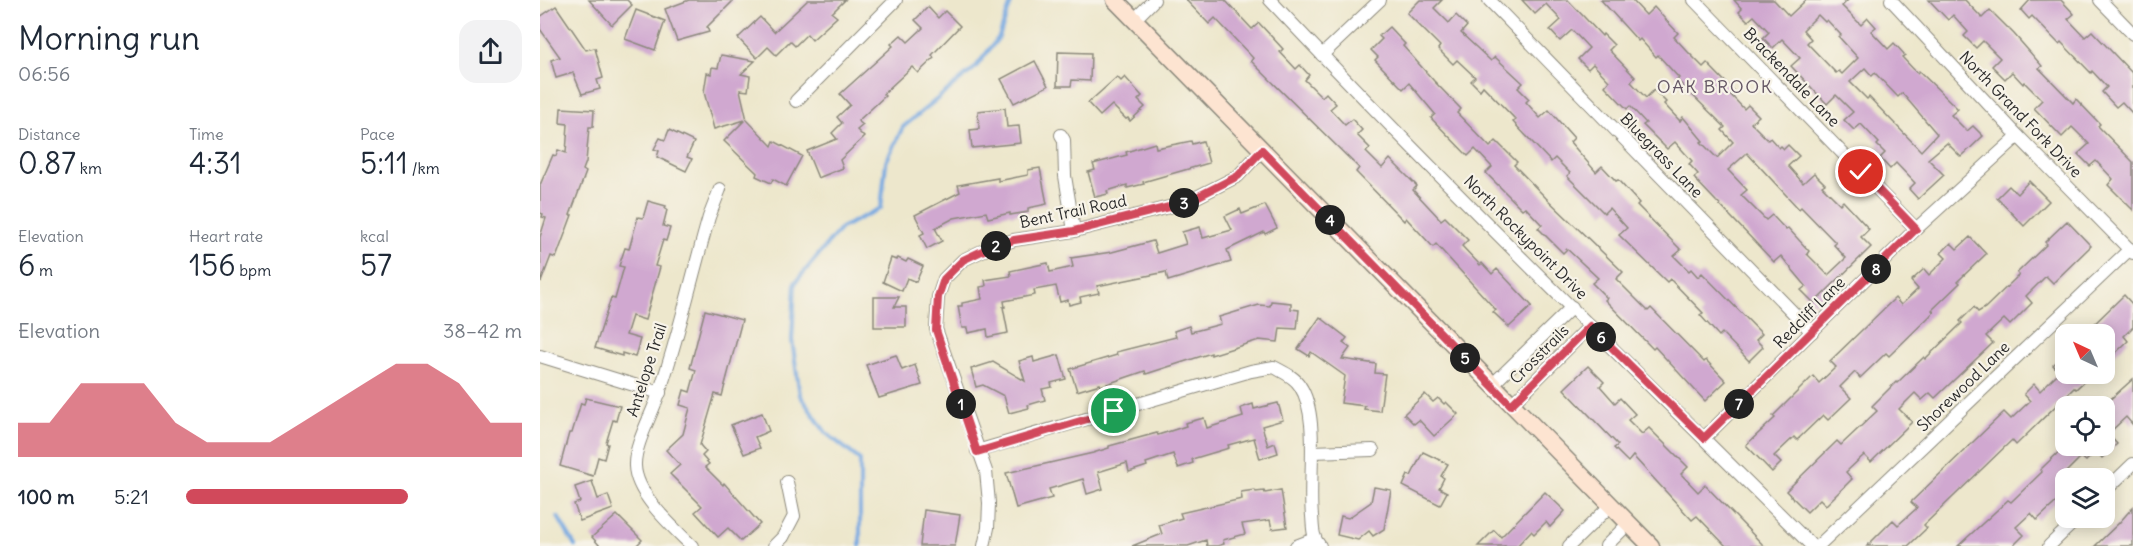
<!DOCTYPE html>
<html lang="en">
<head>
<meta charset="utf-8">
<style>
	body { margin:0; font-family:Delius,sans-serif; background:#f2f2f3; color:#1f2937; height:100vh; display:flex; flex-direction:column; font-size:22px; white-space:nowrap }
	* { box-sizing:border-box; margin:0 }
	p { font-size:20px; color:#747a83 }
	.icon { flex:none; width:33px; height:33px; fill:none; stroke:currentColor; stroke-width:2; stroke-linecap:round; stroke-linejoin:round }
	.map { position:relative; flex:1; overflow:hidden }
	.side { display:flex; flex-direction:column; background:#fff; width:540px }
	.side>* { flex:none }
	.needle { width:39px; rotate:316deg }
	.tools { position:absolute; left:1515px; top:324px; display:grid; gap:12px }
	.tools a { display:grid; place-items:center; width:60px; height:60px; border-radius:12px; background:#fff; box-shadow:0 3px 15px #0003; font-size:30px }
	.pin { position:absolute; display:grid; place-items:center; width:51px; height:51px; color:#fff; margin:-26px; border:3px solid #fff; border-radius:50%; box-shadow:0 2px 6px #0007 }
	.km { position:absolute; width:30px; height:30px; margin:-15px; border-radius:50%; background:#222; color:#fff; font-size:16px; line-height:30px; text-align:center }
	.round { display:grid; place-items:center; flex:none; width:63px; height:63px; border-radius:18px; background:#f2f2f3 }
	.summary { display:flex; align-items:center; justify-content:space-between; height:102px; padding:0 18px }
	h1 { font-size:33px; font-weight:600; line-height:45px }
	.metrics { display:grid; grid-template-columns:repeat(3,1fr); gap:9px; height:102px; padding:6px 18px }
	.metrics div { display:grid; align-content:center }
	.metrics b { font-size:30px; font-weight:600 }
	.metrics small { font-size:16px; font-weight:400 }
	.metrics p { font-size:16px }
	.chart { height:168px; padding:12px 18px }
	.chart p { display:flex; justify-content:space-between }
	.chart svg { width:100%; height:108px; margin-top:6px; fill:#d1495b; opacity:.7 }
	ul { padding:0 18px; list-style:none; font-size:20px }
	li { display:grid; grid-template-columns:96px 72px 1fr; align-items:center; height:45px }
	li i { height:15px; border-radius:8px; background:#d1495b }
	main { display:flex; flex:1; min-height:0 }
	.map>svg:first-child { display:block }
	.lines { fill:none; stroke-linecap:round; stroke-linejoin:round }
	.stream { stroke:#75a8e1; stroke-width:4 }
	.building { fill:#d0a8d0; fill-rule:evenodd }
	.street-casing { stroke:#8c897c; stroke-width:14 }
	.secondary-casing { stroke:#8c897c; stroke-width:19 }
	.street { stroke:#fff; stroke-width:12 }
	.secondary { stroke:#fde4d1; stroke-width:16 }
	.route-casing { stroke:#fff; stroke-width:12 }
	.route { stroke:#d1495b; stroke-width:8 }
	.labels { text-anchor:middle; stroke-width:4.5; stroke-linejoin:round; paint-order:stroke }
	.street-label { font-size:16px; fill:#2b2b2b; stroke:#f7f3e8 }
	.neighbourhood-label { font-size:18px; letter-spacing:1.5px; fill:#655765; stroke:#f7f3e8 }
</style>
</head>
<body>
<main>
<section class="side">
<div class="summary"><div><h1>Morning run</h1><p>06:56</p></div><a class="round"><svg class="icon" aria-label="share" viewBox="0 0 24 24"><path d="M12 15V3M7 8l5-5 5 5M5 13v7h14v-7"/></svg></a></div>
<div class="metrics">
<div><p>Distance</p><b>0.87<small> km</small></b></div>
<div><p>Time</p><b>4:31</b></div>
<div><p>Pace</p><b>5:11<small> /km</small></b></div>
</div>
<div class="metrics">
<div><p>Elevation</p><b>6<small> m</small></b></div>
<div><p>Heart rate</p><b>156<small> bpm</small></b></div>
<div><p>kcal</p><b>57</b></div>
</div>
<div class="chart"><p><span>Elevation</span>38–42 m</p>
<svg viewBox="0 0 160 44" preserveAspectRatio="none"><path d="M0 44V30L10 30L20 14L30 14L40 14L50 30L60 38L70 38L80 38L90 30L100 22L110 14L120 6L130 6L140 14L150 30L160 30V44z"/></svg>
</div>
<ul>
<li><b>100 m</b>5:21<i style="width:66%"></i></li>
</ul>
</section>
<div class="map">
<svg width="1593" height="546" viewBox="0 0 1593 546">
	<rect width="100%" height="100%" fill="#f7f3e8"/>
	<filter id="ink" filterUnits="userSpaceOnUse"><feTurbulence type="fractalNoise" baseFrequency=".0167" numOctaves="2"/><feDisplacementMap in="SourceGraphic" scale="12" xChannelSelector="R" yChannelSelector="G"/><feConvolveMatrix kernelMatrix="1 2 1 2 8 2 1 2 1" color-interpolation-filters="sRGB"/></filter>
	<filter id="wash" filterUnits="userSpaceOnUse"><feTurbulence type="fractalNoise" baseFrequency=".008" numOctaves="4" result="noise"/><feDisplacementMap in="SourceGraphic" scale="24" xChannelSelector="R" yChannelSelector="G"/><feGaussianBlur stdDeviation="1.35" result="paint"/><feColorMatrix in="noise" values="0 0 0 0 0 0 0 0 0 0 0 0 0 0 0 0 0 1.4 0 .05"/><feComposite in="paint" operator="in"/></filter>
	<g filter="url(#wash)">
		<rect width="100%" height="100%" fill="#ede7cc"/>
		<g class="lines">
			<g class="stream">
				<polyline points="18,517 35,546"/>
				<polyline points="320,546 320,460 286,433 260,395 252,340 255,283 301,228 341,208 346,162 363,127 435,68 459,37 472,0"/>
			</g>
		</g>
		<g id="blocks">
			<g class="building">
				<polygon points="49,0 87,0 92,5 72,25"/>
				<polygon points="149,0 194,0 167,27 169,32 137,41 125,9"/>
				<polygon points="268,0 305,0 292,13 297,17 272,40 267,34 255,46 250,41 236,55 228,47 217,58 198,38 220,17 234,32"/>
				<polygon points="646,0 685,0 712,29 719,23 743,49 740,52 756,69 760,65 769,75 765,80 782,97 786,93 796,104 790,109 805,125 812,119 822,130 817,135 830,148 826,152 842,168 850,159 877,186 873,190 901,220 905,217 928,240 922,246 940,265 942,263 952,274 957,269 992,306 969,327 953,312 956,310 896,244 893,247 866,218 864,221 816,172 819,168 711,61 713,58 675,18 669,24"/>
				<polygon points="880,0 902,0 894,8 909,23 916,15 927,26 921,33 951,61 955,57 983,83 978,88 989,99 986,102 1000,118 1009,110 1034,138 1030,142 1056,172 1062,166 1076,181 1078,180 1099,203 1097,205 1141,250 1134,256 1149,271 1151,269 1158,277 1162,273 1222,334 1216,340 1223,347 1209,361 1182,333 1179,336 1160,315 1163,313 1130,279 1127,282 1079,235 1087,228 1069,208 1064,213 1027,176 1030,173 1015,158 1011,162 973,122 976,120 943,86 940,90 931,81 935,77 917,60 913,64 898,49 900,46 867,13"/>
				<path d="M982,0H1028L1062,36L1063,34L1074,45L1069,50L1095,77L1091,82L1106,98L1114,90L1126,102L1124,104L1140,121L1143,117L1163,141L1161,142L1177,158L1193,142L1182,130L1185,127L1137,80L1139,78L1118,55L1116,57L1100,39L1098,41L1061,0H1092L1106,15L1114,7L1138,33L1134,37L1148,52L1163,67L1167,63L1194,91L1190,94L1204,109L1208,105L1219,116L1211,123L1228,140L1230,138L1239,148L1241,146L1244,149L1248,145L1259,156L1248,166L1263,183L1274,173L1285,184L1282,186L1300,204L1303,201L1329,229L1321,237L1331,247L1274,303L1261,290L1266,286L1241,256L1234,262L1154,178L1158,174L1149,164L1152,161L1135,142L1127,149L1103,125L1106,123L1090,106L1087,109L1065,86L1069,81L1053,64L1048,69L1038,59L1049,48L1032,30L1020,41L1010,30L1021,20L1006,4L995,14ZM1207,153L1259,209L1261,207L1296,243L1294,245L1306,258L1288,275L1267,254L1269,251L1248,228L1246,230L1232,215L1226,220L1201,195L1207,190L1188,170Z"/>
				<path d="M1194,0H1234L1249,16L1266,0H1308L1302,6L1321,25L1328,18L1336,27L1331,31L1348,49L1354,43L1365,55L1362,57L1377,73L1379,71L1418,109L1411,115L1427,131L1433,126L1443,136L1421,157L1407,143L1388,159L1404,175L1378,199L1369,189L1375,183L1356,163L1350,169L1340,158L1345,153L1337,145L1339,143L1321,124L1314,130L1304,120L1313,112L1296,95L1287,104L1251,66L1260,58L1242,39L1233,48L1223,38L1229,32L1214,16L1208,21L1199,12L1202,9ZM1278,15L1285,22L1287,20L1301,35L1299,37L1318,58L1302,74L1299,71L1296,73L1267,43L1271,39L1263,30ZM1325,68L1332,76L1335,73L1358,97L1362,93L1397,134L1381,151L1329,97L1327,99L1310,82Z"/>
				<polygon points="1389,0 1425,0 1442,18 1450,10 1474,34 1502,66 1499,68 1533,103 1536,99 1560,124 1558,126 1593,162 1593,210 1568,185 1573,179 1556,161 1550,166 1538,154 1549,144 1532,127 1522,137 1494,108 1502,100 1484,82 1483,84 1472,72 1465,79 1452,66 1460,58 1443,41 1436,48 1424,36 1428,32 1413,15 1408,20"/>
				<polygon points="1490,0 1521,0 1534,14 1528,19 1545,37 1552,31 1593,74 1593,114 1582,102 1576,107 1562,92 1567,87 1552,71 1551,73 1521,42 1519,44 1492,16 1489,19 1481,10"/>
				<polygon points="16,6 46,50 55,48 63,78 57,80 60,89 42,94 33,73 16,78 11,60 20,57 0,29 0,17"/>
				<polygon points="388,7 398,18 405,11 420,26 392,55 394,58 378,73 372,67 343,94 345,96 318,121 323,125 317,130 324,137 300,160 303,168 278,178 267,151 297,139 292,133 302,123 297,117 310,105 300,94 353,46 351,44 361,35 368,42 383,28 375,20"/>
				<polygon points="96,10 125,21 115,50 85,39"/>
				<polygon points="849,27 865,44 863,46 894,81 921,109 917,113 950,147 956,141 977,162 974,165 1006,198 1083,272 1076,279 1108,311 1111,308 1164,362 1166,360 1186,381 1165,401 1115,347 1113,349 1065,300 1067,298 1052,283 1058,278 1027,249 1023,253 998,228 1002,225 985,207 982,209 946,173 952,167 935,149 928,156 891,118 895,114 869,83 863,89 835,60 838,57 831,50 842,39 839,36"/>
				<polygon points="518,52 551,53 550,81 532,80 531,86 517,86"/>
				<polygon points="181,55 215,61 201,74 210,76 208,91 200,90 207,120 232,146 234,141 262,156 246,186 233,179 231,183 216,176 217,173 184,141 205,120 174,129 164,92 167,73 171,74 172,67 178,68"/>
				<polygon points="495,61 508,86 474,103 461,79"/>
				<polygon points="577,77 581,81 585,77 602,96 598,100 605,107 590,121 588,118 586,119 572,105 560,116 548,103"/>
				<polygon points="21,108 54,110 53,127 49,127 46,162 43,170 46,172 30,215 32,215 16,258 11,256 1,282 0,237 6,218 2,217 3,214 0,213 0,185 13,155 16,156 18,150 26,153 28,124 20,123"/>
				<polygon points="465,108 467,127 479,126 481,143 432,148 430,130 439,129 438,111"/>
				<polygon points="129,130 154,142 147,157 152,159 146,171 117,157 119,151 114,149 120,138 125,140"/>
				<polygon points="651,141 652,144 663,141 669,163 603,182 604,184 587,188 587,185 567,191 568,194 555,197 548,172 555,170 553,164 587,155 586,152 615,143 616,148"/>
				<polygon points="500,168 507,204 488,208 488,212 470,215 470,213 448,218 446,212 414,218 395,228 402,241 387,249 380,235 384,233 375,215 420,192 418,185 458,178 458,181 488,175 488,170"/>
				<polygon points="1489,181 1509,201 1484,226 1457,198 1469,186 1477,194"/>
				<polygon points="108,201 126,206 125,209 127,210 123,226 130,228 126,241 123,240 115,266 120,267 105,320 92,316 86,335 100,339 95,357 82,353 82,356 55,348 71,298 75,299 84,267 79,266 85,248 89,249 98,217 103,218"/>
				<polygon points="725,205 737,228 725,234 724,232 687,250 691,262 628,281 626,272 557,286 559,293 540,297 541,302 529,305 528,300 520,302 516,286 494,290 495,295 464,301 465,307 463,307 468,333 448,337 447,329 428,333 427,328 422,328 418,306 422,306 422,303 442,299 440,287 446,286 445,280 471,276 470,271 508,263 510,272 533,267 531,258 572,252 613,241 617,253 646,244 642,232 660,227 663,238 692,230 685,216 700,209 702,214"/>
				<polygon points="1527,221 1551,246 1513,283 1506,276 1486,296 1492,303 1470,325 1464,319 1446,336 1453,343 1395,398 1390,393 1382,400 1375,393 1359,409 1372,422 1331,462 1324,455 1306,472 1312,479 1286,505 1280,499 1267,512 1246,491 1297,441 1301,445 1337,411 1332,406 1356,382 1357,383 1384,357 1385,359 1422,323 1420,321 1434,307 1438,312 1445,308 1479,275 1477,273 1507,244 1505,242"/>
				<polygon points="1430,237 1446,254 1418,281 1420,283 1392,310 1394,312 1349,356 1346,353 1320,378 1315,372 1300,387 1311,398 1288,420 1283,415 1257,440 1254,437 1234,456 1241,463 1232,472 1206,445 1235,418 1233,416 1273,376 1279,383 1296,367 1290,361 1355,298 1361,305 1378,289 1371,281 1384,269 1389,275 1406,258 1401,253 1411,243 1417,249"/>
				<polygon points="351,258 356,260 358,258 366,262 368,259 383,266 376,282 367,278 362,291 343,282"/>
				<polygon points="1584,295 1593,305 1593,327 1584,336 1588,341 1564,364 1564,334 1544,334"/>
				<polygon points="334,297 359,297 354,307 366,307 366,327 334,327"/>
				<polygon points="731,301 751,303 751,309 759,310 757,329 740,328 738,342 719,340 671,355 671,353 606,374 605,371 561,386 560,384 537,391 530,369 577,355 576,352 636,337 634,331 649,326 651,332 681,324 679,317 719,305 730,306"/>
				<polygon points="165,310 202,320 182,396 175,394 160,445 166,452 162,456 169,464 165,467 183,485 184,483 220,524 201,541 188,528 178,537 155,512 162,506 130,474 140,465 126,450 143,434 150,408 140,405 144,390 150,392 156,370 150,368"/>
				<polygon points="780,317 807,338 803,343 810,348 802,359 836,364 835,373 845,374 840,411 824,409 825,406 801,403 805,376 771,352 769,356 758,349"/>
				<polygon points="1526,353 1526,374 1552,374 1536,389 1534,388 1476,445 1472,440 1384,525 1387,528 1368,546 1327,546 1353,520 1358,525 1377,508 1371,502 1464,412 1471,419 1490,401 1484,394 1494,384 1500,391 1519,372 1513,365"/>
				<polygon points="356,355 362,370 375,365 382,385 339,398 326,365"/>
				<polygon points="519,355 526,379 511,383 512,387 502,389 505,400 488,405 489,408 469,413 464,396 443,385 436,387 431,369 453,362 485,381 479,361 493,357 494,362"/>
				<polygon points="1048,366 1064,382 1060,386 1075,403 1080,398 1095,414 1088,420 1102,434 1109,428 1148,467 1141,474 1158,492 1165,485 1224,546 1186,546 1157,516 1152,520 1093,456 1088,462 1074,448 1078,445 1024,389"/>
				<polygon points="1593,379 1593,425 1586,417 1568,434 1577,444 1562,458 1556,451 1546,461 1541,457 1526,472 1526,493 1497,520 1491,513 1476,527 1484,535 1473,546 1418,546 1468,500 1471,502 1502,472 1500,470 1525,446 1564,446 1564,405"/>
				<polygon points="885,394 893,402 898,398 904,404 906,402 918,414 894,436 879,420 874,424 864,414"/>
				<polygon points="46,398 80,406 76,421 73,420 66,443 68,444 64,459 58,457 53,476 20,466 29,433 32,433 41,403 44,404"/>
				<polygon points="738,403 743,420 722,426 728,446 735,443 738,453 720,459 714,438 688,445 689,448 652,459 653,463 638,468 633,454 606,463 607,466 589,472 587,463 558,472 563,489 547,494 543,479 509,489 512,498 476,508 466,473 553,453 569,448 569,446 617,433 618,435 646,426 645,423 664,418 667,428 703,417 701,408 713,404 714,409"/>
				<polygon points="222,413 229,431 215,437 220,448 204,454 191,425"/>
				<polygon points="883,452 908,464 901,476 904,478 899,488 907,492 900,505 863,486 868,475 871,476"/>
				<polygon points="52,481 58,499 68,495 73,509 40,521 34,504 40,502 35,487"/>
				<polygon points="834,487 851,490 844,529 833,536 829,531 818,540 797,535 801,516 808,518 831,502"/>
				<polygon points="715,490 716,492 724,491 725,493 741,490 747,527 732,529 730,520 702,524 705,534 683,540 684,544 677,546 667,546 666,540 648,546 592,546 622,534 619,525 642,518 640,513 702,499 701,492"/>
				<polygon points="1005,492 1025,511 1010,527 1006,522 994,534 991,531 977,546 938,546 954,530 961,537"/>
				<polygon points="1593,507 1593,546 1555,546 1579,523"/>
				<polygon points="384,510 420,515 415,546 380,546"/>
				<polygon points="77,515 102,540 96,546 60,546 52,537"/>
			</g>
		</g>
	</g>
	<g filter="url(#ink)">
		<use href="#blocks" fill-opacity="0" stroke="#8c897c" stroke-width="1.5"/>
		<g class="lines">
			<g class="street-casing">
				<g id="street">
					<path d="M730,0C906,187 1090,365 1272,546"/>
					<polyline points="949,0 1272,332"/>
					<polyline points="1154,0 1376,229"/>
					<polyline points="1351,0 1478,136 1593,253"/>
					<polyline points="1560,0 1593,34"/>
					<polyline points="594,20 614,0"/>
					<polyline points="782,55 840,0"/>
					<polyline points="256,101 356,0"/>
					<polyline points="521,135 524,140 525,176 534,231"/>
					<polyline points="0,356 120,393"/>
					<polyline points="952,385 1032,307"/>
					<polyline points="971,405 1050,326"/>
					<polyline points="1164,438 1376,229 1478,136"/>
					<path d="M437,451L711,371L734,367C743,372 755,377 760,386C780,416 768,480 772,516C773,527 772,537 780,546"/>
					<polyline points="772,452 833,450"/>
					<polyline points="1564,492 1593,464"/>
					<path d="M152,546C133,527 96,495 95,466C94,445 113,413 119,393C139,336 152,275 169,217L180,189"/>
					<polyline points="234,546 243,537 254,516 247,482"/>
					<polyline points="444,546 448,528 449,503 446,471 396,329 398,297 404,279 423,260 444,250 474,240 534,231 645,203 698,176 722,150"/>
					<polyline points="756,546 774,539"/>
					<polyline points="1029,546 1070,506"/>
					<polyline points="1066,546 1088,524"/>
					<polyline points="1278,546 1590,249"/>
					<polyline points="1509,546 1538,518"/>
				</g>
			</g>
			<g class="secondary-casing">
				<polyline id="secondary" points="575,0 1111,546"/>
			</g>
			<use href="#street" class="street"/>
			<use href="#secondary" class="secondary"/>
		</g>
	</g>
	<g class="lines" filter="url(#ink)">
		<g class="route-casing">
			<polyline id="route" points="574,411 437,452 396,330 398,297 404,279 423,260 444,250 474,240 534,231 645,203 698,176 722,150 971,405 1050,326 1164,438 1376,229 1321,172"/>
		</g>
		<use href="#route" class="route"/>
	</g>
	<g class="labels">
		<g class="street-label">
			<text transform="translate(1252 77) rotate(46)" y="6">Brackendale Lane</text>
			<text transform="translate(1481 114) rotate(46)" y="6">North Grand Fork Drive</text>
			<text transform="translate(1122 155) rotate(46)" y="6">Bluegrass Lane</text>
			<text transform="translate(533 211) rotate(-12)" y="6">Bent Trail Road</text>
			<text transform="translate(986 237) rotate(45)" y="6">North Rockypoint Drive</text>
			<text transform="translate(1269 312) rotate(-45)" y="6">Redcliff Lane</text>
			<text transform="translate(999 354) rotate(-45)" y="6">Crosstrails</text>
			<text transform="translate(106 370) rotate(-72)" y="6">Antelope Trail</text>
			<text transform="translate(1423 386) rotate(-44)" y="6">Shorewood Lane</text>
		</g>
		<g class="neighbourhood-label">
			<text x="1175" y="93">OAK BROOK</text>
		</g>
	</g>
</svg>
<div class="tools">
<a><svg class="needle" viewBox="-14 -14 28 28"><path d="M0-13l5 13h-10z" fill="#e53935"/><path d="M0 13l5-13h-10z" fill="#747a83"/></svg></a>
<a><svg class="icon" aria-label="locate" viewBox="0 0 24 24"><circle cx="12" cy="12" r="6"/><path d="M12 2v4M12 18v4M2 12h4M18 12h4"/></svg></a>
<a><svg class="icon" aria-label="layers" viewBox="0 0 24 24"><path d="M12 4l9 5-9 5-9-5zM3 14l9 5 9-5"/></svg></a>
</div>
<div class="pin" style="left:574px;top:411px;background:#1e9e55"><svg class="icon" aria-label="arrive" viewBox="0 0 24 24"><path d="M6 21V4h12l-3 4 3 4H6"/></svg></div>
<div class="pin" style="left:1321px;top:172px;background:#d93025"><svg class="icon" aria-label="check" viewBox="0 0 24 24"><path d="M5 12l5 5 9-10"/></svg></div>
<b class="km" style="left:421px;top:404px">1</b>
<b class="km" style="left:456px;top:246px">2</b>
<b class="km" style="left:644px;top:203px">3</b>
<b class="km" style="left:790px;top:220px">4</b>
<b class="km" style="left:925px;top:358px">5</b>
<b class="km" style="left:1061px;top:337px">6</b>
<b class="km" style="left:1199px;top:404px">7</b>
<b class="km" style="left:1336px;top:269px">8</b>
</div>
</main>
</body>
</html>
